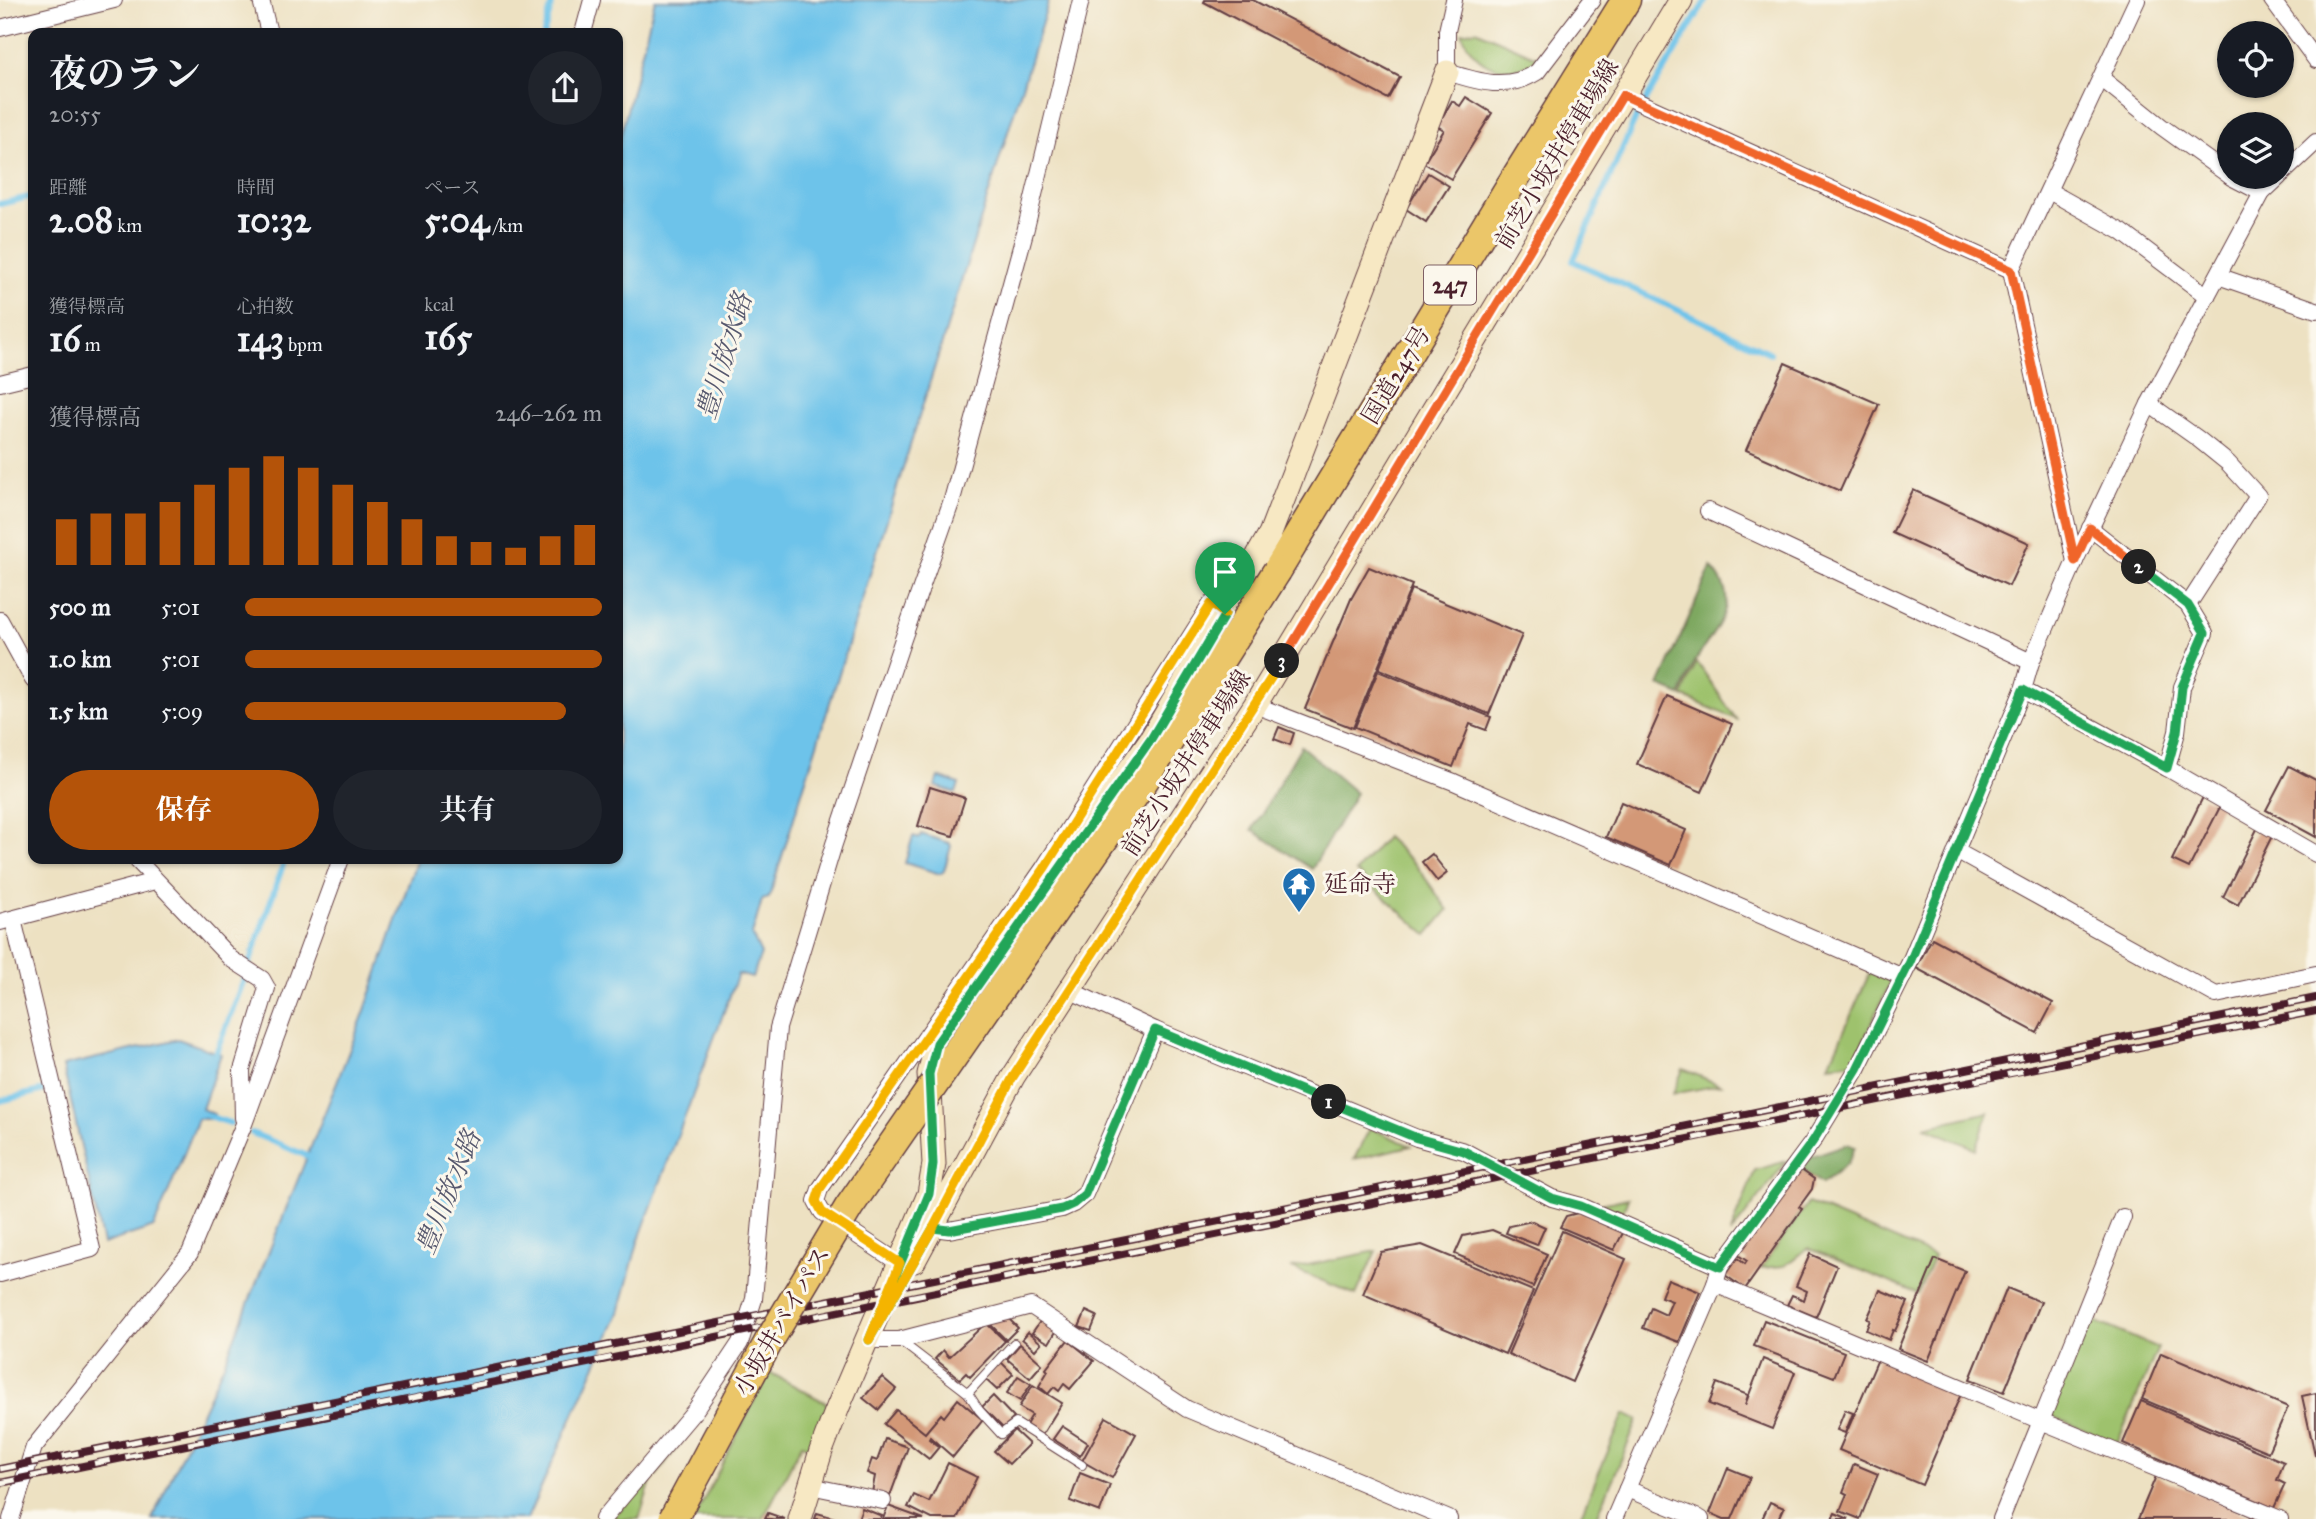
<!DOCTYPE html>
<html lang="ja">
<head>
<meta charset="utf-8">
<style>
	body { margin:0; font-family:"IM FELL Great Primer","Noto Serif JP",serif; background:#20242c; color:#f1f3f6; height:100vh; display:flex; flex-direction:column; font-size:26px; white-space:nowrap }
	* { box-sizing:border-box; margin:0 }
	p { font-size:23px; color:#9ea1a6 }
	.icon { flex:none; width:38px; height:38px; fill:none; stroke:currentColor; stroke-width:2; stroke-linecap:round; stroke-linejoin:round }
	.map { position:relative; flex:1; overflow:hidden }
	.sheet { position:absolute; left:28px; top:28px; width:595px; height:836px; display:flex; flex-direction:column; background:#171b24; border-radius:14px; box-shadow:0 2px 5px #0004 }
	.sheet>* { flex:none }
	.fabs { position:absolute; left:2217px; top:21px; display:grid; gap:14px }
	.fabs a { display:grid; place-items:center; width:77px; height:77px; border-radius:50%; background:#171b24; box-shadow:0 2px 5px #0004; font-size:35px }
	.pin { position:absolute; display:grid; place-items:center; width:60px; height:60px; color:#fff; margin:-72px -30px; border-radius:50% 50% 50% 0; rotate:-45deg; box-shadow:0 0 7px #0007 }
	.pin .icon { rotate:45deg }
	.km { position:absolute; width:35px; height:35px; margin:-18px; border-radius:50%; background:#222; color:#fff; font-size:19px; line-height:35px; text-align:center }
	.round { display:grid; place-items:center; flex:none; width:74px; height:74px; border-radius:37px; background:#20242c }
	.overview { display:flex; align-items:center; justify-content:space-between; height:119px; padding:0 21px }
	h1 { font-size:38px; font-weight:700; line-height:52px }
	.stats { display:grid; grid-template-columns:repeat(3,1fr); gap:10px; height:119px; padding:7px 21px }
	.stats div { display:grid; align-content:center }
	.stats b { font-size:35px; font-weight:700 }
	.stats small { font-size:19px; font-weight:400 }
	.stats p { font-size:19px }
	.chart { height:196px; padding:14px 21px }
	.chart p { display:flex; justify-content:space-between }
	.chart svg { width:100%; height:126px; margin-top:7px; stroke:#b45309; stroke-width:6 }
	.primary-button { display:flex; gap:14px; margin-top:auto; padding:14px 21px }
	.primary-button a { flex:1; height:80px; border-radius:42px; background:#b45309; color:#fff; font-size:28px; font-weight:700; line-height:80px; text-align:center }
	.primary-button a+a { background:#20242c; color:#f1f3f6 }
	ul { padding:0 21px; list-style:none; font-size:23px }
	li { display:grid; grid-template-columns:112px 84px 1fr; align-items:center; height:52px }
	li i { height:18px; border-radius:9px; background:#b45309 }
	.map>svg:first-child { display:block }
	.green { fill:#9ec26d; stroke:#74704c; stroke-width:2 }
	.forest { fill:#7ea860; stroke:#646446; stroke-width:2 }
	.water { fill:#6dc3ea; stroke:#5c718a; stroke-width:2 }
	.lines { fill:none; stroke-linecap:round; stroke-linejoin:round }
	.stream { stroke:#6dc3ea; stroke-width:6 }
	.building { fill:#d39877 }
	.service-casing { stroke:#623c42; stroke-width:10 }
	.minor-casing { stroke:#623c42; stroke-width:18 }
	.secondary-casing { stroke:#623c42; stroke-width:25 }
	.trunk-casing { stroke:#623c42; stroke-width:31 }
	.service { stroke:#fff; stroke-width:8 }
	.minor { stroke:#fff; stroke-width:16 }
	.secondary { stroke:#f7e8c3; stroke-width:23 }
	.trunk { stroke:#ebc669; stroke-width:28 }
	.rail-casing { stroke:#4a1f2b; stroke-width:8 }
	.rail { stroke:#fbf7ec; stroke-width:5; stroke-dasharray:16; stroke-linecap:butt }
	.trunk-bridge-casing { stroke:#623c42; stroke-width:31; stroke-linecap:butt }
	.trunk-bridge { stroke:#ebc669; stroke-width:28 }
	.split-1-casing { stroke:#fff; stroke-width:14 }
	.split-2-casing { stroke:#fff; stroke-width:14 }
	.split-3-casing { stroke:#fff; stroke-width:14 }
	.split-4-casing { stroke:#fff; stroke-width:14 }
	.split-1 { stroke:#22a559; stroke-width:9 }
	.split-2 { stroke:#22a559; stroke-width:9 }
	.split-3 { stroke:#f0652b; stroke-width:9 }
	.split-4 { stroke:#f5b400; stroke-width:9 }
	.labels { text-anchor:middle; stroke-width:6; stroke-linejoin:round; paint-order:stroke }
	.shield { fill:#fbf7ec; stroke:#7f6065; stroke-width:2 }
	.shield-label { font-size:23px; font-weight:bold; fill:#4a1f2b }
	.street-label { font-size:24px; fill:#4a1f2b; stroke:#fbf7ec }
	.poi-label { font-size:24px; fill:#4a1f2b; stroke:#fbf7ec; text-anchor:start }
	.water-label { font-size:26px; font-style:italic; fill:#56586e; stroke:#fbf7ec }
</style>
</head>
<body>
<div class="map">
<svg width="2316" height="1519" viewBox="0 0 2316 1519">
	<rect width="100%" height="100%" fill="#fbf7ec"/>
	<filter id="ink" filterUnits="userSpaceOnUse"><feTurbulence type="fractalNoise" baseFrequency=".0143" numOctaves="2"/><feDisplacementMap in="SourceGraphic" scale="14" xChannelSelector="R" yChannelSelector="G"/><feConvolveMatrix kernelMatrix="1 2 1 2 8 2 1 2 1" color-interpolation-filters="sRGB"/></filter>
	<filter id="wash" filterUnits="userSpaceOnUse"><feTurbulence type="fractalNoise" baseFrequency=".00686" numOctaves="4" result="noise"/><feDisplacementMap in="SourceGraphic" scale="28" xChannelSelector="R" yChannelSelector="G"/><feGaussianBlur stdDeviation="1.57" result="paint"/><feColorMatrix in="noise" values="0 0 0 0 0 0 0 0 0 0 0 0 0 0 0 0 0 1.4 0 .05"/><feComposite in="paint" operator="in"/></filter>
	<g filter="url(#wash)">
		<rect width="100%" height="100%" fill="#ede1c2"/>
		<g class="green">
			<path d="M1476,30L1539,58C1510,81 1474,68 1462,33Z"/>
			<polygon points="1697,662 1736,719 1682,696"/>
			<polygon points="1386,837 1415,864 1448,910 1427,935 1356,872"/>
			<polygon points="1870,972 1891,981 1854,1062 1829,1065"/>
			<polygon points="1683,1069 1720,1085 1673,1094"/>
			<polygon points="1989,1112 1976,1149 1925,1127"/>
			<polygon points="1370,1128 1411,1146 1354,1159"/>
			<polygon points="1787,1161 1730,1235 1755,1170"/>
			<polygon points="1628,1198 1621,1217 1593,1206"/>
			<polygon points="1808,1203 1934,1256 1918,1294 1808,1248 1784,1266 1761,1268"/>
			<polygon points="1376,1251 1356,1295 1292,1268"/>
			<polygon points="2087,1318 2158,1348 2117,1444 2046,1414"/>
			<polygon points="769,1372 828,1404 810,1447 802,1444 763,1519 694,1519"/>
			<polygon points="702,1414 650,1484 639,1519 612,1519"/>
			<polygon points="1624,1414 1638,1420 1596,1519 1579,1519"/>
		</g>
		<g class="forest">
			<path d="M1711,567C1745,603 1715,627 1696,660C1690,671 1686,684 1680,695L1659,686Z"/>
			<polygon points="1301,746 1356,793 1312,869 1252,830"/>
			<polygon points="1847,1144 1855,1147 1848,1163 1822,1184 1799,1168 1806,1158"/>
		</g>
		<g class="water">
			<polygon points="655,0 1049,0 769,898 762,900 752,935 761,954 752,978 738,974 638,1242 619,1313 527,1519 152,1519 223,1366 329,1102 364,1013 417,859 618,859 618,146"/>
			<polygon points="938,777 959,784 956,793 935,786"/>
			<polygon points="921,834 949,843 951,846 944,871 940,874 905,863 913,836 920,838"/>
			<polygon points="178,1039 221,1054 202,1109 214,1114 213,1119 198,1119 154,1227 103,1244 63,1066"/>
		</g>
		<g class="lines">
			<g class="stream">
				<polyline points="544,33 553,0"/>
				<polyline points="1645,102 1706,0"/>
				<polyline points="1638,113 1573,261 1770,353"/>
				<polyline points="0,204 33,196"/>
				<polyline points="216,1053 242,985 285,859"/>
				<polyline points="0,1101 44,1090"/>
				<polyline points="208,1116 230,1123"/>
				<polyline points="252,1133 315,1159"/>
			</g>
		</g>
		<g id="blocks">
			<g class="building">
				<polygon points="1205,0 1253,0 1400,77 1388,99 1204,2"/>
				<polygon points="1466,97 1492,113 1451,179 1424,163 1444,130 1437,126 1452,101 1460,106"/>
				<polygon points="1428,173 1449,186 1426,222 1406,209"/>
				<polygon points="1785,363 1879,404 1840,491 1746,450"/>
				<polygon points="1913,490 2029,543 2009,586 1892,533"/>
				<polygon points="1369,567 1412,585 1353,728 1305,709 1351,599"/>
				<polygon points="1411,589 1522,635 1489,714 1379,669"/>
				<polygon points="1378,671 1491,717 1486,730 1470,724 1453,767 1355,727"/>
				<polygon points="1667,696 1732,724 1702,792 1637,764"/>
				<polygon points="1279,727 1294,733 1290,745 1274,739"/>
				<polygon points="2289,766 2316,780 2316,837 2266,810"/>
				<polygon points="930,787 965,798 953,836 918,826"/>
				<polygon points="2203,797 2221,805 2189,868 2172,860"/>
				<polygon points="1621,802 1686,830 1671,865 1606,837"/>
				<polygon points="2258,827 2273,834 2238,905 2223,897"/>
				<polygon points="1432,854 1447,873 1437,881 1422,862"/>
				<polygon points="1932,938 2053,1003 2037,1033 1916,968"/>
				<polygon points="1800,1169 1814,1179 1812,1189 1799,1207 1802,1209 1745,1289 1725,1275 1737,1258 1745,1264 1747,1261 1738,1255"/>
				<polygon points="1582,1212 1624,1231 1614,1250 1560,1227 1566,1216"/>
				<polygon points="1532,1221 1545,1227 1537,1245 1506,1233 1509,1226"/>
				<polygon points="1492,1230 1547,1254 1533,1287 1455,1254 1463,1236"/>
				<polygon points="1562,1231 1626,1259 1572,1382 1508,1354"/>
				<polygon points="1422,1245 1533,1291 1505,1354 1363,1294 1381,1252"/>
				<polygon points="1810,1254 1837,1266 1816,1317 1787,1305 1792,1295 1804,1300 1807,1291 1796,1286"/>
				<polygon points="1935,1259 1965,1271 1928,1361 1898,1349"/>
				<polygon points="1668,1279 1700,1292 1679,1342 1643,1328 1651,1308 1666,1315 1672,1301 1661,1297"/>
				<polygon points="2007,1288 2041,1302 2004,1392 1970,1379"/>
				<polygon points="1880,1290 1908,1302 1895,1331 1893,1330 1889,1340 1866,1330 1870,1320 1867,1319"/>
				<polygon points="1086,1311 1097,1316 1091,1331 1079,1327"/>
				<polygon points="1007,1317 1018,1328 1006,1340 987,1321"/>
				<polygon points="1041,1320 1057,1330 1049,1343 1032,1333"/>
				<polygon points="1764,1320 1844,1352 1834,1377 1754,1346"/>
				<polygon points="986,1323 1005,1341 970,1377 966,1373 960,1379 935,1359 943,1350 949,1357"/>
				<polygon points="1028,1332 1041,1343 1035,1350 1022,1339"/>
				<polygon points="1068,1340 1094,1361 1070,1389 1064,1384 1059,1391 1054,1387 1048,1394 1039,1386 1048,1371 1046,1369"/>
				<polygon points="1020,1344 1042,1364 1030,1378 1007,1359"/>
				<polygon points="2161,1353 2288,1407 2268,1452 2142,1399"/>
				<polygon points="1763,1359 1795,1372 1772,1429 1709,1404 1717,1383 1748,1395 1745,1405"/>
				<polygon points="1878,1359 1961,1394 1922,1485 1839,1450"/>
				<polygon points="1000,1361 1013,1374 997,1390 985,1379"/>
				<polygon points="1018,1376 1031,1384 1020,1401 1007,1393"/>
				<polygon points="882,1377 896,1389 878,1410 863,1398"/>
				<polygon points="1033,1385 1062,1403 1042,1435 1026,1425 1032,1415 1019,1407"/>
				<polygon points="2316,1393 2316,1455 2315,1455 2302,1396"/>
				<polygon points="993,1396 1014,1418 1003,1428 982,1407"/>
				<polygon points="958,1399 983,1420 953,1457 930,1437 929,1439 939,1447 929,1459 884,1424 896,1410 925,1433 941,1414 944,1417"/>
				<polygon points="2141,1401 2284,1462 2277,1480 2285,1484 2274,1508 2123,1443"/>
				<polygon points="1845,1410 1853,1413 1845,1433 1837,1430"/>
				<polygon points="1106,1417 1136,1434 1112,1478 1082,1461"/>
				<polygon points="1062,1426 1088,1443 1080,1456 1053,1439"/>
				<polygon points="1014,1430 1029,1444 1009,1464 994,1451"/>
				<polygon points="885,1439 908,1447 890,1496 872,1493 875,1476 867,1473 872,1459 877,1461"/>
				<polygon points="948,1463 977,1477 957,1519 932,1519 908,1507 914,1495 929,1502"/>
				<polygon points="1854,1464 1878,1474 1860,1519 1840,1511 1847,1494 1843,1492"/>
				<polygon points="1728,1468 1750,1477 1732,1519 1724,1519 1710,1513"/>
				<polygon points="1080,1473 1110,1485 1100,1512 1070,1501"/>
				<polygon points="2156,1476 2254,1517 2253,1519 2138,1519"/>
				<polygon points="1770,1502 1784,1508 1779,1519 1762,1519"/>
				<polygon points="888,1506 924,1519 883,1519"/>
				<polygon points="862,1508 882,1516 880,1519 858,1519"/>
				<polygon points="768,1513 785,1519 765,1519"/>
				<polygon points="817,1513 835,1518 834,1519 815,1519"/>
				<polygon points="1835,1513 1849,1519 1832,1519"/>
			</g>
		</g>
	</g>
	<g filter="url(#ink)">
		<use href="#blocks" fill-opacity="0" stroke="#623c42" stroke-width="2"/>
		<g class="lines">
			<g class="service-casing">
				<g id="service">
					<polyline points="899,1340 968,1393 979,1410 1001,1434 1016,1423 1082,1465"/>
					<polyline points="968,1393 1014,1343"/>
				</g>
			</g>
			<g class="minor-casing">
				<g id="minor">
					<polyline points="261,0 269,33"/>
					<path d="M1454,0L1447,31V72C1479,82 1507,91 1537,72L1592,0"/>
					<polyline points="2137,0 2011,270 2075,561 2031,662 2023,690 2167,768 2316,854"/>
					<polyline points="2272,0 2316,60"/>
					<polyline points="0,28 114,0"/>
					<polyline points="583,33 592,0"/>
					<polyline points="2101,78 2162,127 2230,176"/>
					<polyline points="1623,95 2011,270"/>
					<polyline points="2282,174 2316,142"/>
					<polyline points="2231,177 2262,193"/>
					<polyline points="2049,191 2122,232 2207,296"/>
					<polyline points="2218,276 2316,310"/>
					<polyline points="0,383 33,375"/>
					<polyline points="2149,404 2197,438 2228,463 2258,496 2188,605"/>
					<polyline points="1708,511 2031,662"/>
					<polyline points="2090,528 2188,605 2205,633 2182,687 2177,732 2167,768"/>
					<polyline points="2075,561 2149,404 2262,193 2279,177"/>
					<polyline points="0,620 33,680"/>
					<polyline points="1255,705 1454,782 1903,977"/>
					<polyline points="1956,851 2216,995 2316,974"/>
					<polyline points="136,859 231,959 262,979 267,988 242,1070 243,1118"/>
					<polyline points="0,922 155,881"/>
					<polyline points="1069,990 1155,1030 1417,1138 1464,1151 1552,1198 1581,1206 1720,1267"/>
					<polyline points="933,1228 949,1230 1062,1209 1073,1204 1085,1194 1155,1030"/>
					<polyline points="899,1263 822,1212 816,1201 820,1189 1043,869 1211,604 1225,614"/>
					<polyline points="0,1274 92,1249 13,919"/>
					<polyline points="1715,1284 2041,1421 2123,1217"/>
					<polyline points="869,1340 899,1340 1031,1306 1187,1409 1449,1519"/>
					<polyline points="810,1486 883,1501"/>
					<polyline points="1627,1489 1701,1519"/>
					<polyline points="11,1519 34,1447 190,1253 244,1124 341,859"/>
					<polyline points="603,1519 696,1409 740,1343 754,1299 778,1028 834,844 903,639 952,500 1025,232 1081,0"/>
					<polyline points="1614,1519 1715,1284 1720,1267 1813,1141 1857,1069 1910,962 2023,690"/>
					<polyline points="2001,1519 2041,1421 2280,1519"/>
				</g>
			</g>
			<g class="secondary-casing">
				<g id="secondary">
					<polyline points="914,1261 1013,1077 1255,705 1681,0"/>
					<polyline points="800,1519 821,1451 838,1407 929,1194 934,1164 929,1074 937,1043 1151,739 1225,614 1270,534 1447,72"/>
				</g>
			</g>
			<g class="trunk-casing">
				<polyline id="trunk" points="1277,571 1507,191 1626,0"/>
			</g>
			<use href="#service" class="service"/>
			<use href="#minor" class="minor"/>
			<use href="#secondary" class="secondary"/>
			<use href="#trunk" class="trunk"/>
			<g class="rail-casing">
				<g id="rail">
					<polyline points="0,1469 2316,998"/>
					<path d="M0,1483C772,1323 1544,1170 2316,1011"/>
				</g>
			</g>
			<use href="#rail" class="rail"/>
			<g class="trunk-bridge-casing">
				<polyline id="trunk-bridge" points="673,1519 769,1341 849,1207 1140,787 1277,571"/>
			</g>
			<use href="#trunk-bridge" class="trunk-bridge"/>
		</g>
	</g>
	<g class="lines" filter="url(#ink)">
		<g class="split-1-casing">
			<polyline id="split-1" points="1225,614 1151,739 937,1043 929,1074 933,1164 929,1194 869,1340 933,1228 949,1230 1062,1209 1073,1204 1085,1194 1155,1030 1329,1102"/>
		</g>
		<g class="split-2-casing">
			<polyline id="split-2" points="1329,1102 1417,1138 1464,1151 1552,1198 1581,1206 1720,1267 1813,1141 1857,1069 1910,962 2023,690 2167,768 2177,732 2182,687 2205,633 2188,605 2139,567"/>
		</g>
		<g class="split-3-casing">
			<polyline id="split-3" points="1282,661 1623,95 2011,270 2075,561 2090,528 2139,567"/>
		</g>
		<g class="split-4-casing">
			<polyline id="split-4" points="1225,614 1211,604 1044,869 820,1189 816,1201 822,1212 900,1263 869,1340 933,1228 1013,1077 1282,661"/>
		</g>
		<use href="#split-1" class="split-1"/>
		<use href="#split-2" class="split-2"/>
		<use href="#split-3" class="split-3"/>
		<use href="#split-4" class="split-4"/>
	</g>
	<defs>
		<g id="temple-pin" transform="scale(1.75)"><path d="M0 17L-7.5 6A9.5 9.5 0 1 1 7.5 6Z" fill="#1f6fb2" stroke="#fbf7ec"/><path d="M0-6L5-2H3V0L6.5 2.5H4V6H1.5V3h-3V6H-4V2.5H-6.5L-3 0V-2H-5Z" fill="#fff"/></g>
	</defs>
	<g fill-rule="evenodd">
		<use href="#temple-pin" x="1299" y="884"/>
	</g>
	<g class="labels">
		<rect class="shield" x="1424" y="265.5" width="52" height="39" rx="5"/>
		<g class="shield-label">
			<text x="1450" y="293">247</text>
		</g>
		<g class="street-label">
			<text transform="translate(1557 154) rotate(-59)" y="8">前芝小坂井停車場線</text>
			<text transform="translate(1396 375) rotate(-59)" y="8">国道247号</text>
			<text transform="translate(1186 763) rotate(-57)" y="8">前芝小坂井停車場線</text>
			<text transform="translate(782 1321) rotate(-60)" y="8">小坂井バイパス</text>
		</g>
		<g class="poi-label">
			<text x="1324" y="892">延命寺</text>
		</g>
		<g class="water-label">
			<text transform="translate(724 356) rotate(-73)" y="9">豊川放水路</text>
			<text transform="translate(448 1192) rotate(-68)" y="9">豊川放水路</text>
		</g>
	</g>
</svg>
<div class="fabs">
<a><svg class="icon" aria-label="locate" viewBox="0 0 24 24"><circle cx="12" cy="12" r="6"/><path d="M12 2v4M12 18v4M2 12h4M18 12h4"/></svg></a>
<a><svg class="icon" aria-label="layers" viewBox="0 0 24 24"><path d="M12 4l9 5-9 5-9-5zM3 14l9 5 9-5"/></svg></a>
</div>
<div class="pin" style="left:1225px;top:614px;background:#1e9e55"><svg class="icon" aria-label="arrive" viewBox="0 0 24 24"><path d="M6 21V4h12l-3 4 3 4H6"/></svg></div>
<b class="km" style="left:1329px;top:1102px">1</b>
<b class="km" style="left:2139px;top:567px">2</b>
<b class="km" style="left:1282px;top:661px">3</b>
<section class="sheet">
<div class="overview"><div><h1>夜のラン</h1><p>20:55</p></div><a class="round"><svg class="icon" aria-label="share" viewBox="0 0 24 24"><path d="M12 15V3M7 8l5-5 5 5M5 13v7h14v-7"/></svg></a></div>
<div class="stats">
<div><p>距離</p><b>2.08<small> km</small></b></div>
<div><p>時間</p><b>10:32</b></div>
<div><p>ペース</p><b>5:04<small> /km</small></b></div>
</div>
<div class="stats">
<div><p>獲得標高</p><b>16<small> m</small></b></div>
<div><p>心拍数</p><b>143<small> bpm</small></b></div>
<div><p>kcal</p><b>165</b></div>
</div>
<div class="chart"><p><span>獲得標高</span>246–262 m</p>
<svg viewBox="0 0 160 44" preserveAspectRatio="none"><path d="M5 44V28M15 44V26M25 44V26M35 44V22M45 44V16M55 44V10M65 44V6M75 44V10M85 44V16M95 44V22M105 44V28M115 44V34M125 44V36M135 44V38M145 44V34M155 44V30"/></svg>
</div>
<ul>
<li><b>500 m</b>5:01<i style="width:100%"></i></li>
<li><b>1.0 km</b>5:01<i style="width:100%"></i></li>
<li><b>1.5 km</b>5:09<i style="width:90%"></i></li>
</ul>
<div class="primary-button"><a>保存</a><a>共有</a></div>
</section>
</div>
</body>
</html>
